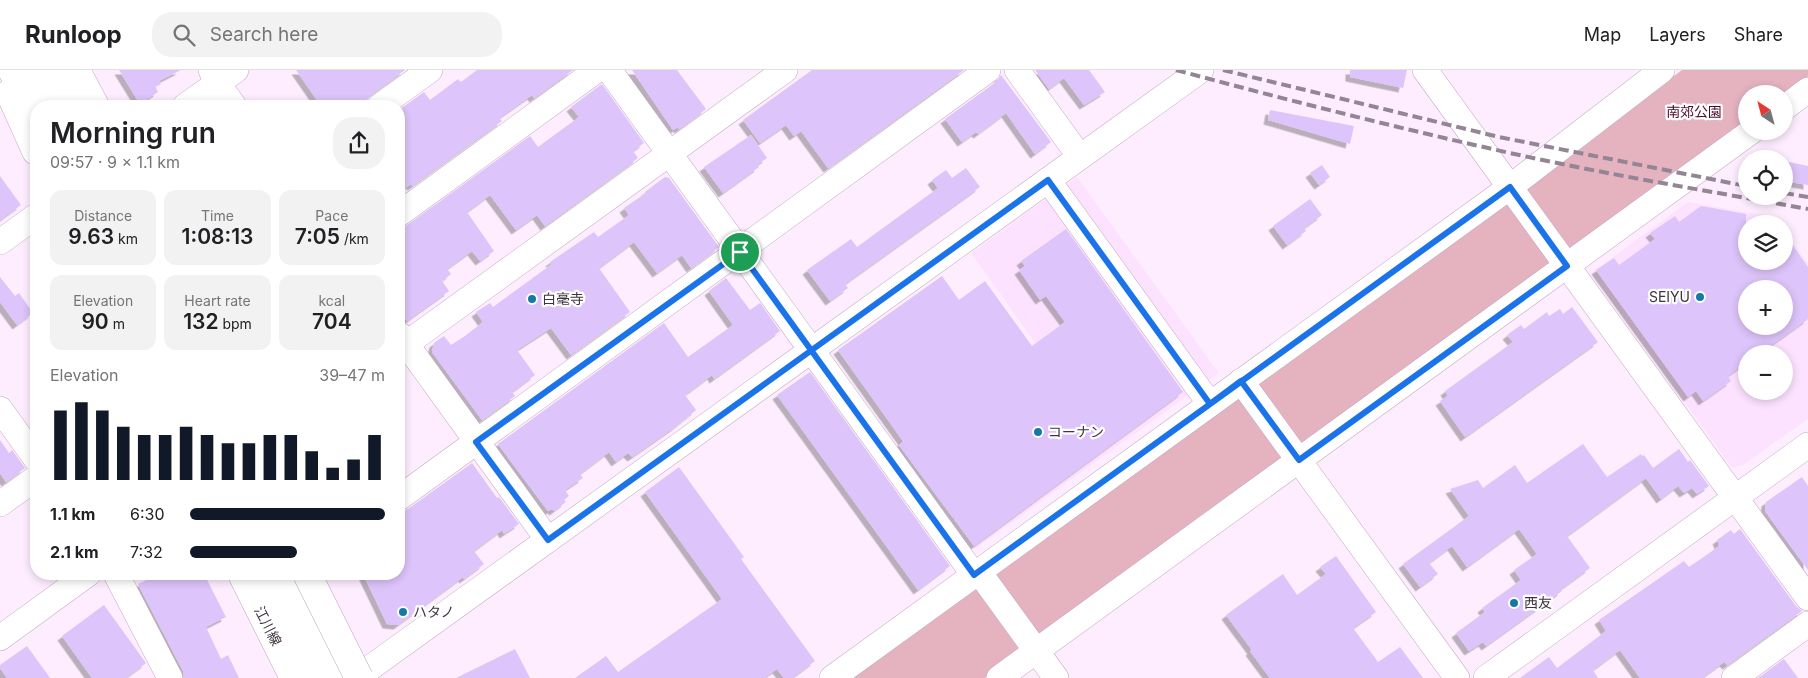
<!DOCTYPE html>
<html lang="en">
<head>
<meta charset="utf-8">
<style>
	body { margin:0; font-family:Inter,"Noto Sans JP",sans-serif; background:#f2f2f2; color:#202124; height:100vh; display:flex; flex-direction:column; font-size:19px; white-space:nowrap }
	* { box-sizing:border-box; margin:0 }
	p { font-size:16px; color:#757577 }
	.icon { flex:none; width:28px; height:28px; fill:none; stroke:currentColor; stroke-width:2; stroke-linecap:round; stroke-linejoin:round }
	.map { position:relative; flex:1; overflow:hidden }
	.drawer { position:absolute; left:30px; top:30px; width:375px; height:480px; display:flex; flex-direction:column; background:#fff; border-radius:20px; box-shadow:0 2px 8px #0003 }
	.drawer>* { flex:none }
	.needle { width:32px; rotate:324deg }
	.buttons { position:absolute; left:1738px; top:15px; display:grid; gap:10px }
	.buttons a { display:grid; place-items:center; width:55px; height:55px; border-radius:50%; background:#fff; box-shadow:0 2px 8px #0003; font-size:25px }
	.pin { position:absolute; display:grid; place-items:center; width:42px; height:42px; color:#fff; margin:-21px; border:2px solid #fff; border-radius:50%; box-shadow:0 1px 5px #0007 }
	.round { display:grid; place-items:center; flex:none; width:52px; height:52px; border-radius:20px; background:#f2f2f2 }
	.overview { display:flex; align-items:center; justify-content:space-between; height:85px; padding:0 20px }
	h1 { font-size:28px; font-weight:600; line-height:38px }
	.stats { display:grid; grid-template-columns:repeat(3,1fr); gap:8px; height:85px; padding:5px 20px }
	.stats div { display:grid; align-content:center; border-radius:12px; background:#f2f2f2; text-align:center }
	.stats b { font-size:21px; font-weight:600 }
	.stats small { font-size:14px; font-weight:400 }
	.stats p { font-size:14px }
	.chart { height:140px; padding:10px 20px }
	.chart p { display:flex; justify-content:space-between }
	.chart svg { width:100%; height:90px; margin-top:5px; stroke:#111827; stroke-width:6 }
	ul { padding:0 20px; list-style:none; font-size:16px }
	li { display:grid; grid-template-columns:80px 60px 1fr; align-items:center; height:38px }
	li i { height:12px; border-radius:6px; background:#111827 }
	header { display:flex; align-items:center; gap:30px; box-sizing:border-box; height:70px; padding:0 25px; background:#fff; border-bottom:1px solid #e0e0e0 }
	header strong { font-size:24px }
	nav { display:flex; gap:28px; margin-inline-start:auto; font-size:18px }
	.search { width:350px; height:45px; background:#f2f2f2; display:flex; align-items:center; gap:12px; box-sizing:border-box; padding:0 18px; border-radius:20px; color:#757577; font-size:19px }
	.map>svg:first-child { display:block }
	.built { fill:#fde2ff; fill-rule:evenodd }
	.green { fill:#e5b2c0 }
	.building { fill:#ddc4fa; fill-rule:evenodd; filter:url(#shadow) }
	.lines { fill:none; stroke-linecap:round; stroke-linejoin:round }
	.minor-casing { stroke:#c3aac5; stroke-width:26 }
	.major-casing { stroke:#c3aac5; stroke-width:29 }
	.highway-casing { stroke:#c3aac5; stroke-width:29 }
	.minor { stroke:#fff; stroke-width:25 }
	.major { stroke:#fff; stroke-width:28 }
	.highway { stroke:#fff; stroke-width:28 }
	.rail { stroke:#938594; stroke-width:4; stroke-dasharray:10 5; stroke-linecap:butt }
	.highway-bridge-casing { stroke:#c3aac5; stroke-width:29; stroke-linecap:butt }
	.highway-bridge { stroke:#fff; stroke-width:28 }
	.route-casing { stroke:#fff; stroke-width:10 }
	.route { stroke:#1a73e8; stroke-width:6 }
	.poi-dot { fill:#137aa5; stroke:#fff; stroke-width:2 }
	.labels { text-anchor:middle; stroke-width:4.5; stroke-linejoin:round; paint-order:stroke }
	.park-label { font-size:14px; fill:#4e0928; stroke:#fff }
	.poi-label { font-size:14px; fill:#3e333f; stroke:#fff; text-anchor:start }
	.street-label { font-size:14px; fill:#3e333f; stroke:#fff }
</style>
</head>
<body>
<header>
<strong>Runloop</strong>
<div class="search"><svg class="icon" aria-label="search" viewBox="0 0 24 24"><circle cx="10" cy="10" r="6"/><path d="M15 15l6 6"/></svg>Search here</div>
<nav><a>Map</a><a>Layers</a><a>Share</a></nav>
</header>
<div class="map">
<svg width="1808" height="608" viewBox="0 0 1808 608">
	<defs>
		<filter id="shadow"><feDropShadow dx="-4.5" dy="4.5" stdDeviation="0" flood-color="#0004"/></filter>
	</defs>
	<rect width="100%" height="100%" fill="#feedff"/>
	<g class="built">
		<polygon points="1077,107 1219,303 975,479 898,372 1035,273 971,183"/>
		<path d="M1688,132L1775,147L1780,154H1746V191H1784V160L1808,194V349L1743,395L1732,398L1591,203ZM1746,219H1784V256H1746ZM1746,284H1784V321H1746Z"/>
	</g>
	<polygon class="green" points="1682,0 1808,0 1808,11 1784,24 1746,24 1746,56 985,608 847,608 1532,111"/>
	<g class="building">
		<polygon points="119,0 181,0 159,11 161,14 155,17 158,22 140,34"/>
		<polygon points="296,0 405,0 372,24 367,30 366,36 321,36"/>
		<polygon points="477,0 573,0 534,28 532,25 499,48 502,51 412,116 411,114 399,123 399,40 424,22 430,30 458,9 461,12"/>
		<polygon points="632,0 677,0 706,39 679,59 678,57 673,60"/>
		<polygon points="812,0 964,0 828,98 801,61 794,66 786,55 760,73 743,50"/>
		<polygon points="1035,0 1089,0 1105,22 1084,35 1064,8 1049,19"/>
		<polygon points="1350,0 1407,0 1403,18 1350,7"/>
		<polygon points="1001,5 1051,72 1035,84 1006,43 978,64 976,62 962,72 945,49 996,12"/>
		<polygon points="602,14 644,73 633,81 638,88 545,156 537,145 516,160 490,125 467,142 494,181 480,191 472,181 447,199 451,204 442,211 449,221 407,251 399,239 399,161 530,66 538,77 579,47 571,37"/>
		<polygon points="1270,40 1354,56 1350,74 1268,50"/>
		<polygon points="751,65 767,88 757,95 759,97 723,123 704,97"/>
		<polygon points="1784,91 1808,96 1808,115 1784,111"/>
		<polygon points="1322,95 1330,107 1319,115 1310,103"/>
		<polygon points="966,98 980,117 845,214 848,218 830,231 807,200 851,169 857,177 938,118 932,110 946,100 952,108"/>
		<polygon points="0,106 21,135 0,150"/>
		<polygon points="665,107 669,108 719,177 691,198 682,185 657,203 634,172 599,198 630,242 571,285 551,258 517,280 535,305 512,322 515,326 482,350 432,282 434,273 444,266 451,275 465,266 483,252 476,242 490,233 493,237 552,194 550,192 594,162 598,167 629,145 624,138 646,123 645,122"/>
		<polygon points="1310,129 1322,145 1304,158 1306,161 1287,175 1273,156"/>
		<path d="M1701,136L1746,144V191H1784V163L1808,197V249L1759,284H1746V293L1728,306L1731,311L1703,331L1696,321L1688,327L1596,200L1614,188L1619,195L1655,169L1650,163L1675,146L1679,152ZM1746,219H1784V256H1746Z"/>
		<polygon points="1066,159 1183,322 974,476 899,375 903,371 838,280 942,206 959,230 985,211 1032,276 1065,252 1046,226 1040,230 1019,200 1025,196 1021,191"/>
		<polygon points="0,207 15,226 19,223 33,243 17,255 0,232"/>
		<polygon points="726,208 750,240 760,233 780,261 714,309 712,305 685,325 696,340 675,357 632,387 628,383 616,392 609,382 580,404 583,408 565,420 569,426 564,430 566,432 554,441 552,439 548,441 498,374 664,253 688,287 733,255 709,221"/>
		<polygon points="1572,237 1598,272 1465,367 1440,331 1448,326 1445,321 1513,272 1507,265 1521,255 1524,259 1547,242 1549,246 1560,239 1563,244"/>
		<polygon points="810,302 950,496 918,520 777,325"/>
		<polygon points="0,370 9,383 12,380 25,398 6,412 0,403"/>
		<polygon points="1583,374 1607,407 1641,384 1642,386 1644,385 1653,398 1679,379 1688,392 1690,390 1709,416 1697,424 1692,418 1684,423 1678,416 1661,429 1646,408 1567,466 1590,498 1561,519 1562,521 1486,576 1483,572 1469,581 1456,563 1485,542 1482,538 1521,510 1514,500 1537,484 1519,459 1467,497 1452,476 1429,493 1438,504 1420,517 1403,494 1469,446 1450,419 1478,410 1483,418 1515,395 1527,413"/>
		<polygon points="472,393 497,428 499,427 519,454 504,464 502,460 474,481 484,494 464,509 463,507 398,555 387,554 363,504 399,504 399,442 408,439"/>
		<polygon points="679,397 744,487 741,489 815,591 792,608 784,608 777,599 764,608 575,608 606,586 618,602 722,529 645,422"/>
		<polygon points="1802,407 1808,416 1808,500 1765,441 1766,432"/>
		<polygon points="1740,459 1796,536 1802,541 1727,595 1724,592 1702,608 1640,608 1620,580 1593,600 1598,608 1520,608 1549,587 1557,598 1606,561 1599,550 1684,491 1689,497 1718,477 1719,474 1717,470 1731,460 1734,464"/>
		<polygon points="1336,486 1376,542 1353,558 1378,592 1400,577 1423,608 1270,608 1250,581 1252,580 1226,545 1283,504 1297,525 1326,504 1320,497"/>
		<polygon points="159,504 204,504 226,547 206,557 221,589 228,585 239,608 184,608 183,601 138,514"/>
		<polygon points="104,535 146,593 126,608 92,608 62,566"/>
		<polygon points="27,576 50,608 7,608 0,598 0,595"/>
		<polygon points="515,579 530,608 456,608"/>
		<polygon points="1784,589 1798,608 1758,608"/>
	</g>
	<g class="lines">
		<g class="minor-casing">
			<g id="minor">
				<polyline points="211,0 217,13 234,36"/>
				<polyline points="609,0 974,505"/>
				<polyline points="1017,0 1080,87"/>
				<polyline points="1425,0 1808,528"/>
				<polyline points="185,36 236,0"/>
				<polyline points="380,36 430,0"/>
				<polyline points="1784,38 1808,20"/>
				<polyline points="1048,110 1210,334"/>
				<polyline points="399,144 597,0"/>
				<polyline points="0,172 36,146"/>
				<polyline points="399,264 548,470"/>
				<polyline points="399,279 785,0"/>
				<polyline points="1241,311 1457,608"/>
				<polyline points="0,339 36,389"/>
				<polyline points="399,428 988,0"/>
				<polyline points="0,434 36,408"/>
				<polyline points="979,502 1056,608"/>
				<polyline points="116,504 170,608"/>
				<polyline points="0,568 88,504"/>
				<polyline points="356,608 1201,0"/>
				<polyline points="832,608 1510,117 1662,0"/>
				<polyline points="999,608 1752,61"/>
				<polyline points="1486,608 1808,375"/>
				<polyline points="1734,608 1808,554"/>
			</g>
		</g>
		<g class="major-casing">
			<g id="major">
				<polyline points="76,0 95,36"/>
				<polyline points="10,23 36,81"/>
				<polyline points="242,504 294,608"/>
			</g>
		</g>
		<g class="highway-casing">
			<g id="highway">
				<polyline points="12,0 36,49"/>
				<polyline points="35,0 53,36"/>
				<polyline points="56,0 74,36"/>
				<polyline points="259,504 310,608"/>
				<polyline points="284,504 338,608"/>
			</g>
		</g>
		<use href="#minor" class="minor"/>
		<use href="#major" class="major"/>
		<use href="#highway" class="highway"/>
		<g class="rail">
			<path d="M1176,0C1287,30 1398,58 1510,83C1609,105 1709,121 1808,139"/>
			<polyline points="1223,0 1499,67 1746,116"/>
			<polyline points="1784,123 1808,127"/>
		</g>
		<g class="highway-bridge-casing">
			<polyline id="highway-bridge" points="307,504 359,608"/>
		</g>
		<use href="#highway-bridge" class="highway-bridge"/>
	</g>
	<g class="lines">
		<g class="route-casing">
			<path id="route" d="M740,182L476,372L548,470L1048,110L1210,334L1241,311L1299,390L1567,196L1510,117C1333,245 1156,373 978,502L974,505C896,397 818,289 740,182"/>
		</g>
		<use href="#route" class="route"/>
	</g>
	<g class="poi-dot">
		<circle cx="1700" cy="227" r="5"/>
		<circle cx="532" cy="229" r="5"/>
		<circle cx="1038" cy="362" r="5"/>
		<circle cx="1514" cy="533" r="5"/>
		<circle cx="403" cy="542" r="5"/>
	</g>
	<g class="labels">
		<g class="park-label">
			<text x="1694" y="47">南郊公園</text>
		</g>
		<g class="poi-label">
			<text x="1690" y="232" text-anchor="end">SEIYU</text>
			<text x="542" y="234">白毫寺</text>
			<text x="1048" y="367">コーナン</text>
			<text x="1524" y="538">西友</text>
			<text x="413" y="547">ハタノ</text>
		</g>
		<g class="street-label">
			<text transform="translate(268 556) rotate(63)" y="5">江川線</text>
		</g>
	</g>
</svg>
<div class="buttons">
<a><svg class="needle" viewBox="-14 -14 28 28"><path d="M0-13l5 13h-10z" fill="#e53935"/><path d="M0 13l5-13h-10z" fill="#757577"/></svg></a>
<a><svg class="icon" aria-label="locate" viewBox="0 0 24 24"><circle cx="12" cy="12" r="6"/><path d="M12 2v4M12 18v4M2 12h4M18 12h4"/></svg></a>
<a><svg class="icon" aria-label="layers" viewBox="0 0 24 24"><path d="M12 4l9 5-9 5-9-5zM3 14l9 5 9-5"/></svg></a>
<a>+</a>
<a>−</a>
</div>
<div class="pin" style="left:740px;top:182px;background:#1e9e55"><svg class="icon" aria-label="arrive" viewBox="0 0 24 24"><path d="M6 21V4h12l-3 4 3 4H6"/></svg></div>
<section class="drawer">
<div class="overview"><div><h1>Morning run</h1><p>09:57 · 9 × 1.1 km</p></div><a class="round"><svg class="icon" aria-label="share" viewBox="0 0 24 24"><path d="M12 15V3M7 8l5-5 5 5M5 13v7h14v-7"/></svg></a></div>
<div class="stats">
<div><p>Distance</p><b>9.63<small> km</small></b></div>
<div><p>Time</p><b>1:08:13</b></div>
<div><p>Pace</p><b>7:05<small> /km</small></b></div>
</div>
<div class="stats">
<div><p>Elevation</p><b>90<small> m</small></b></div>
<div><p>Heart rate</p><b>132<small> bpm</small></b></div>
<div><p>kcal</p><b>704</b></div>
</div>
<div class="chart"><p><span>Elevation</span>39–47 m</p>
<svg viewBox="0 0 160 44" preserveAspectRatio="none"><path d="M5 44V10M15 44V6M25 44V10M35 44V18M45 44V22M55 44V22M65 44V18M75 44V22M85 44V26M95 44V26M105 44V22M115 44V22M125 44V30M135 44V38M145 44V34M155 44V22"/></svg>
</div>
<ul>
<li><b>1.1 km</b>6:30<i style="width:100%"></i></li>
<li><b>2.1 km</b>7:32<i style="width:55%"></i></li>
</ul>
</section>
</div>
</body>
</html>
